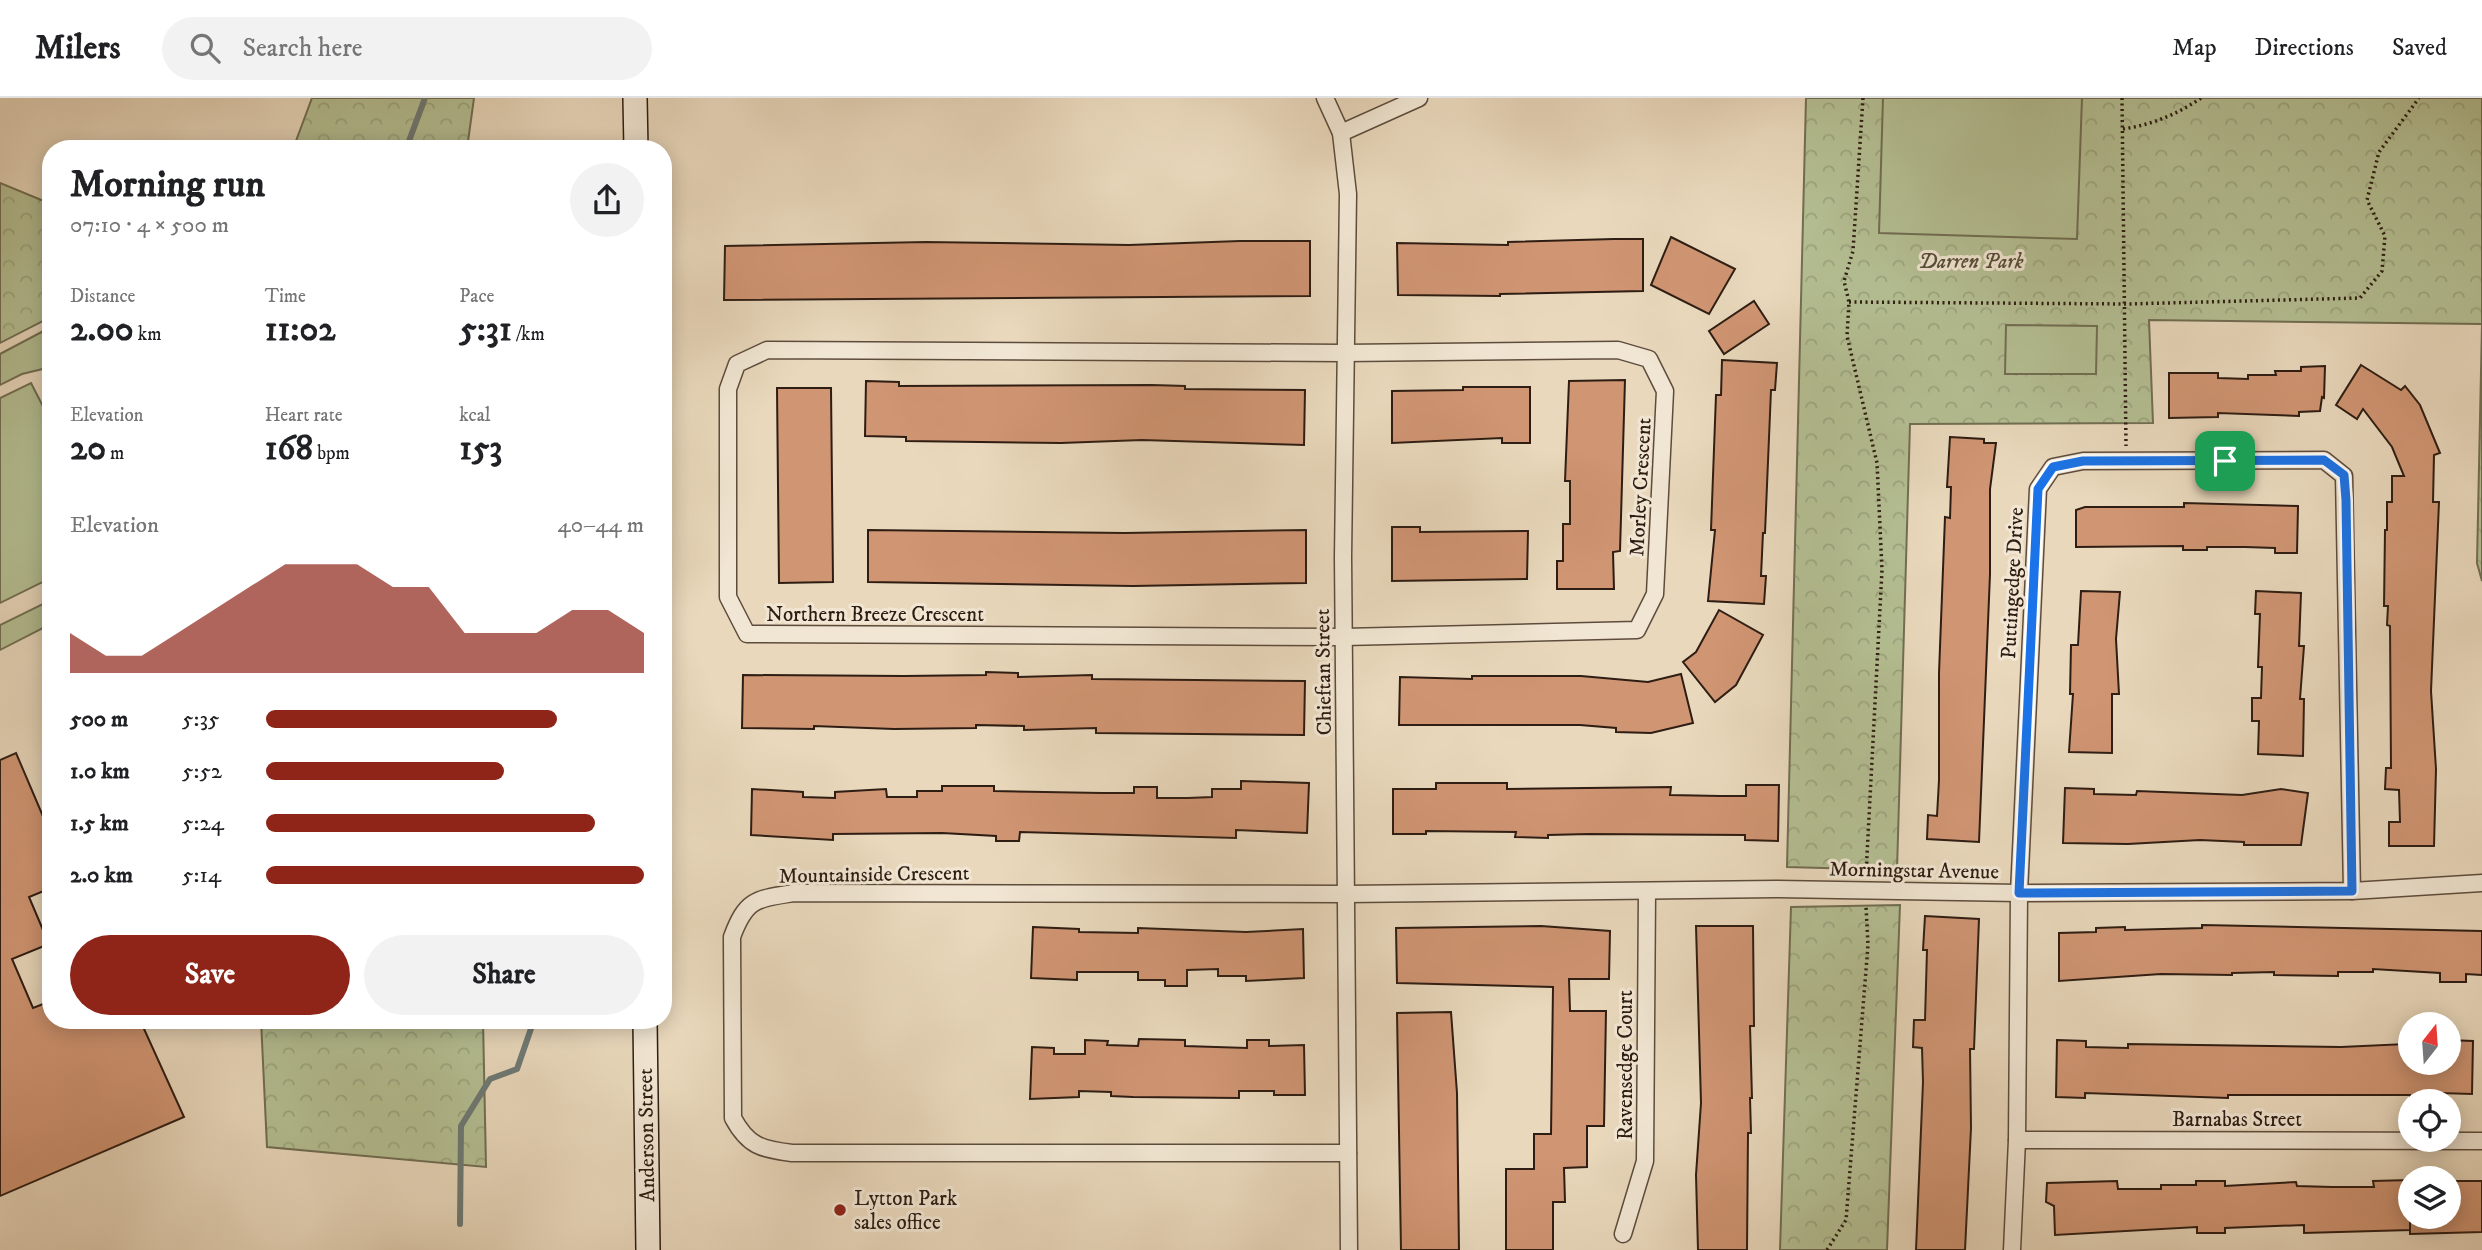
<!DOCTYPE html>
<html lang="en">
<head>
<meta charset="utf-8">
<style>
	body { margin:0; font-family:"IM FELL DW Pica",serif; background:#f2f2f2; color:#202124; height:100vh; display:flex; flex-direction:column; font-size:26px; white-space:nowrap }
	* { box-sizing:border-box; margin:0 }
	p { font-size:23px; color:#757577 }
	.icon { flex:none; width:38px; height:38px; fill:none; stroke:currentColor; stroke-width:2; stroke-linecap:round; stroke-linejoin:round }
	.map { position:relative; flex:1; overflow:hidden }
	.side { position:absolute; left:42px; top:42px; width:630px; height:889px; display:flex; flex-direction:column; background:#fff; border-radius:28px; box-shadow:0 4px 18px #0003 }
	.side>* { flex:none }
	.needle { width:46px; rotate:17deg }
	.fabs { position:absolute; left:2398px; top:914px; display:grid; gap:14px }
	.fabs a { display:grid; place-items:center; width:63px; height:63px; border-radius:50%; background:#fff; box-shadow:0 4px 18px #0003; font-size:35px }
	.pin { position:absolute; display:grid; place-items:center; width:60px; height:60px; color:#fff; margin:-30px; border-radius:14px; box-shadow:0 4px 10px #0006 }
	.round { display:grid; place-items:center; flex:none; width:74px; height:74px; border-radius:37px; background:#f2f2f2 }
	.head { display:flex; align-items:center; justify-content:space-between; height:119px; padding:0 28px }
	h1 { font-size:38px; font-weight:700; line-height:52px }
	.figures { display:grid; grid-template-columns:repeat(3,1fr); gap:10px; height:119px; padding:7px 28px }
	.figures div { display:grid; align-content:center }
	.figures b { font-size:35px; font-weight:700 }
	.figures small { font-size:19px; font-weight:400 }
	.figures p { font-size:19px }
	.chart { height:196px; padding:14px 28px }
	.chart p { display:flex; justify-content:space-between }
	.chart svg { width:100%; height:126px; margin-top:7px; fill:#8f2418; opacity:.7 }
	.cta { display:flex; gap:14px; margin-top:auto; padding:14px 28px }
	.cta a { flex:1; height:80px; border-radius:42px; background:#8f2418; color:#fff; font-size:28px; font-weight:700; line-height:80px; text-align:center }
	.cta a+a { background:#f2f2f2; color:#202124 }
	ul { padding:0 28px; list-style:none; font-size:23px }
	li { display:grid; grid-template-columns:112px 84px 1fr; align-items:center; height:52px }
	li i { height:18px; border-radius:9px; background:#8f2418 }
	header { display:flex; align-items:center; gap:42px; box-sizing:border-box; height:98px; padding:0 35px; background:#fff; border-bottom:2px solid #e0e0e0 }
	header strong { font-size:33px }
	nav { display:flex; gap:38px; margin-inline-start:auto; font-size:24px }
	.search { width:490px; height:63px; background:#f2f2f2; display:flex; align-items:center; gap:18px; box-sizing:border-box; padding:0 24px; border-radius:38px; color:#757577; font-size:26px }
	.map>svg:first-child { display:block }
	.forest { fill:url(#forest-crowns); stroke:#716e53; stroke-width:2 }
	.pitch { fill:#b4bf93; stroke:#716e53; stroke-width:2 }
	.lines { fill:none; stroke-linecap:round; stroke-linejoin:round }
	.stream { stroke:#6e7a75; stroke-width:6 }
	.building { fill:#d09573; stroke:#2e1d13; stroke-width:2 }
	.street-casing { stroke:#5d4c3d; stroke-width:19 }
	.secondary-casing { stroke:#2e1d13; stroke-width:26 }
	.path { stroke:#2e1d13; stroke-width:3.5; stroke-dasharray:2 3.5; stroke-linecap:butt }
	.street { stroke:#f1e6d3; stroke-width:16 }
	.secondary { stroke:#f1e6d3; stroke-width:23 }
	.route-casing { stroke:#fff; stroke-width:14 }
	.route { stroke:#1a73e8; stroke-width:9 }
	.poi-dot { fill:#8f2418; stroke:#f1e6d3; stroke-width:2.5 }
	.labels { text-anchor:middle; stroke-width:6; stroke-linejoin:round; paint-order:stroke }
	.park-label { font-size:21px; font-style:italic; fill:#564e39; stroke:#f1e6d3 }
	.street-label { font-size:21px; fill:#2e1d13; stroke:#f1e6d3 }
	.poi-label { font-size:21px; fill:#2e1d13; stroke:#f1e6d3; text-anchor:start }
</style>
</head>
<body>
<header>
<strong>Milers</strong>
<div class="search"><svg class="icon" aria-label="search" viewBox="0 0 24 24"><circle cx="10" cy="10" r="6"/><path d="M15 15l6 6"/></svg>Search here</div>
<nav><a>Map</a><a>Directions</a><a>Saved</a></nav>
</header>
<div class="map">
<svg width="2482" height="1152" viewBox="0 0 2482 1152">
	<defs>
		<pattern id="forest-crowns" width="20" height="18" patternUnits="userSpaceOnUse" patternTransform="scale(1.75)"><rect width="20" height="18" fill="#b4bf93"/><path d="M2 6a3 3 0 1 1 6 0M12 15a3 3 0 1 1 6 0" fill="none" stroke="#9ba47e"/></pattern>
	</defs>
	<rect width="100%" height="100%" fill="#e9d8bc"/>
	<filter id="stains"><feTurbulence type="fractalNoise" baseFrequency=".00286" numOctaves="4"/><feColorMatrix values="0 0 0 0 .2 0 0 0 0 .09 0 0 0 0 .02 0 0 0 .5 -.17"/></filter>
	<radialGradient id="worn" r=".72"><stop offset=".6" stop-color="#630" stop-opacity="0"/><stop offset="1" stop-color="#630" stop-opacity=".3"/></radialGradient>
	<g class="forest">
		<polygon points="312,0 474,0 467,51 293,51"/>
		<polygon points="1806,0 2482,0 2482,483 2477,465 2482,226 2149,222 2153,325 1910,326 1897,772 1787,769"/>
		<polygon points="0,85 51,106 51,219 0,245"/>
		<polygon points="1900,807 1887,1152 1780,1152 1791,809"/>
		<polygon points="261,922 483,922 486,1069 267,1049"/>
	</g>
	<g class="pitch">
		<polygon points="1883,0 2082,0 2077,141 1879,135"/>
		<polygon points="2006,227 2097,228 2096,276 2005,276"/>
		<polygon points="51,229 51,269 22,276 0,287 0,256"/>
		<polygon points="31,285 51,324 51,480 0,505 0,300"/>
		<polygon points="51,502 51,526 0,552 0,527"/>
	</g>
	<g class="lines">
		<g class="stream">
			<polyline points="406,51 425,0"/>
			<polyline points="460,1126 461,1028 490,981 517,971 534,922"/>
		</g>
	</g>
	<g class="building">
		<polygon points="1671,139 1735,171 1709,216 1651,187"/>
		<polygon points="1614,141 1643,141 1643,193 1500,196 1500,198 1398,197 1397,145 1508,147 1508,144"/>
		<polygon points="1240,143 1310,143 1310,198 724,202 725,148 926,144 1129,147"/>
		<polygon points="1754,203 1769,226 1724,256 1709,233"/>
		<polygon points="1722,262 1777,265 1775,292 1771,292 1765,435 1763,435 1761,478 1766,478 1764,506 1708,503 1715,432 1711,432 1716,297 1721,297"/>
		<polygon points="2361,267 2401,292 2405,288 2420,307 2440,355 2434,357 2433,404 2439,404 2431,593 2436,671 2434,748 2389,748 2389,724 2400,724 2399,692 2385,691 2386,670 2391,670 2390,528 2387,527 2388,508 2384,508 2385,432 2387,432 2387,404 2392,404 2392,378 2404,378 2392,349 2363,311 2357,321 2336,307"/>
		<polygon points="2325,268 2324,300 2322,299 2320,313 2299,314 2299,318 2218,315 2218,319 2169,320 2169,275 2218,275 2218,280 2248,281 2248,277 2276,277 2275,273 2301,273 2301,269"/>
		<polygon points="1625,282 1620,453 1613,454 1614,491 1557,491 1557,463 1563,463 1563,426 1570,426 1570,383 1565,383 1569,283"/>
		<polygon points="866,283 899,284 899,288 1152,287 1185,288 1185,291 1305,292 1304,347 1142,342 1061,345 906,343 906,339 865,338"/>
		<polygon points="1463,289 1530,289 1530,345 1502,345 1502,340 1392,345 1392,293 1463,292"/>
		<polygon points="777,290 831,290 833,484 779,485"/>
		<polygon points="1950,339 1984,341 1984,345 1996,345 1990,391 1990,476 1979,744 1927,741 1928,717 1937,718 1939,682 1939,575 1945,419 1950,420 1951,389 1947,389"/>
		<polygon points="2184,405 2298,408 2297,455 2275,455 2275,450 2245,449 2207,449 2207,452 2183,452 2183,448 2076,449 2076,412 2085,409 2184,409"/>
		<polygon points="1392,429 1420,429 1420,434 1528,433 1527,481 1392,483"/>
		<polygon points="868,432 1125,435 1306,432 1306,485 1133,488 868,484"/>
		<polygon points="2081,493 2120,494 2116,541 2119,596 2112,596 2112,655 2069,654 2073,596 2070,596 2071,547 2078,547"/>
		<polygon points="2256,493 2301,495 2299,548 2304,548 2300,601 2304,601 2303,658 2258,656 2259,623 2252,623 2252,600 2261,600 2262,569 2258,569 2260,516 2255,516"/>
		<polygon points="1719,512 1763,537 1736,587 1715,604 1683,564 1696,554"/>
		<polygon points="986,574 1018,575 1018,579 1092,577 1092,581 1305,583 1304,637 1096,635 1096,630 1024,632 1024,628 976,627 976,630 894,631 814,628 814,631 742,630 743,577 904,578 986,577"/>
		<polygon points="1681,576 1693,625 1651,635 1616,634 1616,630 1580,627 1399,627 1400,579 1472,581 1472,578 1581,578 1648,584"/>
		<polygon points="16,655 51,737 51,790 29,799 49,846 12,861 33,910 51,903 51,922 140,922 184,1019 0,1098 0,662"/>
		<polygon points="1241,683 1309,685 1307,735 1236,732 1236,740 1020,734 1019,743 996,743 996,738 942,735 833,736 833,742 751,737 752,691 803,694 803,699 835,700 835,694 886,691 887,699 917,699 917,693 942,693 942,688 994,688 994,693 1102,695 1134,695 1134,689 1157,689 1157,700 1188,700 1212,699 1212,691 1241,691"/>
		<polygon points="1436,685 1507,685 1507,691 1671,689 1670,697 1720,698 1746,698 1746,687 1779,687 1778,743 1745,742 1745,737 1589,736 1548,737 1548,740 1515,739 1516,734 1426,733 1426,736 1393,736 1393,691 1436,691"/>
		<polygon points="2065,690 2094,691 2094,696 2136,697 2137,693 2242,697 2281,691 2308,695 2301,747 2244,747 2244,744 2200,742 2128,746 2063,745"/>
		<polygon points="1925,818 1979,821 1974,951 1970,951 1971,1030 1965,1152 1916,1152 1923,984 1922,950 1913,949 1914,922 1925,922 1927,852 1923,852"/>
		<polygon points="2202,827 2482,833 2482,877 2466,876 2466,884 2440,884 2440,875 2373,871 2373,874 2338,874 2338,878 2274,877 2274,874 2232,875 2232,877 2161,876 2059,883 2059,835 2096,834 2096,830 2125,829 2125,832 2202,830"/>
		<polygon points="1541,828 1610,833 1609,881 1569,881 1570,913 1606,913 1604,1028 1587,1028 1587,1069 1564,1070 1565,1104 1553,1104 1553,1152 1506,1152 1506,1071 1534,1071 1534,1036 1551,1036 1553,889 1397,885 1396,830"/>
		<polygon points="1696,828 1753,828 1754,928 1750,928 1752,1000 1750,1000 1751,1035 1748,1035 1747,1152 1698,1152 1696,1077 1701,1005"/>
		<polygon points="1033,829 1079,831 1079,834 1138,835 1138,830 1246,834 1303,831 1304,880 1246,883 1246,878 1218,878 1218,871 1187,872 1187,888 1165,888 1165,882 1138,882 1138,874 1077,874 1077,882 1031,880"/>
		<polygon points="1451,914 1457,995 1459,1152 1401,1152 1397,915"/>
		<polygon points="1139,941 1185,942 1185,948 1247,950 1247,942 1269,942 1269,948 1304,947 1305,997 1274,997 1274,993 1239,993 1239,1000 1133,999 1111,998 1111,994 1079,993 1079,999 1030,1001 1032,949 1054,950 1054,956 1085,956 1085,942 1108,943 1107,947 1138,948"/>
		<polygon points="2057,942 2086,943 2086,949 2128,950 2128,946 2341,949 2406,946 2406,964 2448,964 2448,942 2473,943 2472,996 2439,995 2439,1002 2410,1001 2410,997 2228,997 2228,1000 2085,995 2085,1000 2056,999"/>
		<polygon points="2410,1082 2410,1132 2304,1135 2304,1127 2225,1130 2225,1135 2197,1135 2197,1129 2055,1137 2054,1108 2046,1104 2047,1085 2117,1083 2118,1091 2161,1091 2161,1087 2196,1087 2196,1083 2225,1083 2225,1088 2296,1084 2297,1088 2332,1089 2374,1089 2373,1083"/>
		<polygon points="2448,1083 2482,1083 2482,1134 2410,1136 2410,1118 2448,1118"/>
	</g>
	<g class="lines">
		<g class="street-casing">
			<g id="street">
				<polyline points="1325,0 1341,35 1348,96 1343,459 1349,1152"/>
				<polyline points="1341,35 1419,0"/>
				<polygon points="767,252 1344,255 1618,252 1649,261 1665,293 1655,496 1637,532 1344,539 747,536 728,499 728,291 737,266"/>
				<polyline points="2017,1042 2482,1043"/>
				<path d="M1348,1055H792C761,1051 748,1048 733,1020L732,839C746,801 756,801 794,795L1346,796L1776,791L2019,795L2352,793L2482,785"/>
				<polyline points="1623,1136 1645,1063 1647,794"/>
				<polyline points="2012,1152 2017,1042 2019,795 2038,391 2053,369 2083,363 2324,362 2344,378 2352,793"/>
			</g>
		</g>
		<g class="secondary-casing">
			<g id="secondary">
				<polyline points="635,0 636,51"/>
				<polyline points="645,922 648,1152"/>
			</g>
		</g>
		<g class="path">
			<polyline points="1863,0 1853,153 1844,183 1849,204 1847,238 1877,365 1882,472 1866,776"/>
			<polyline points="2122,0 2126,348"/>
			<path d="M2123,31C2151,27 2178,16 2201,0"/>
			<polyline points="1849,204 2127,206 2360,200 2382,173 2385,138 2367,102 2379,54 2419,0"/>
			<polyline points="1827,1152 1846,1122 1868,847 1866,808"/>
		</g>
		<use href="#street" class="street"/>
		<use href="#secondary" class="secondary"/>
	</g>
	<g class="lines">
		<g class="route-casing">
			<polygon id="route" points="2324,362 2344,377 2346,402 2352,793 2019,795 2038,391 2053,369 2083,363"/>
		</g>
		<use href="#route" class="route"/>
	</g>
	<circle class="poi-dot" cx="840" cy="1112" r="7"/>
	<g class="labels">
		<g class="park-label">
			<text x="1971" y="170">Darren Park</text>
		</g>
		<g class="street-label">
			<text transform="translate(1640 389) rotate(-87)" y="7">Morley Crescent</text>
			<text transform="translate(2012 485) rotate(-87)" y="7">Puttingedge Drive</text>
			<text x="875" y="523">Northern Breeze Crescent</text>
			<text transform="translate(1323 574) rotate(-91)" y="7">Chieftan Street</text>
			<text transform="translate(1914 772) rotate(1)" y="7">Morningstar Avenue</text>
			<text transform="translate(874 776) rotate(-1)" y="7">Mountainside Crescent</text>
			<text transform="translate(1625 967) rotate(-90)" y="7">Ravensedge Court</text>
			<text x="2237" y="1028">Barnabas Street</text>
			<text transform="translate(646 1037) rotate(-91)" y="7">Anderson Street</text>
		</g>
		<g class="poi-label">
			<text x="854" y="1107">Lytton Park<tspan x="854" dy="24">sales office</tspan></text>
		</g>
	</g>
	<rect width="100%" height="100%" filter="url(#stains)"/>
	<rect width="100%" height="100%" fill="url(#worn)"/>
</svg>
<div class="fabs">
<a><svg class="needle" viewBox="-14 -14 28 28"><path d="M0-13l5 13h-10z" fill="#e53935"/><path d="M0 13l5-13h-10z" fill="#757577"/></svg></a>
<a><svg class="icon" aria-label="locate" viewBox="0 0 24 24"><circle cx="12" cy="12" r="6"/><path d="M12 2v4M12 18v4M2 12h4M18 12h4"/></svg></a>
<a><svg class="icon" aria-label="layers" viewBox="0 0 24 24"><path d="M12 4l9 5-9 5-9-5zM3 14l9 5 9-5"/></svg></a>
</div>
<div class="pin" style="left:2225px;top:363px;background:#1e9e55"><svg class="icon" aria-label="arrive" viewBox="0 0 24 24"><path d="M6 21V4h12l-3 4 3 4H6"/></svg></div>
<section class="side">
<div class="head"><div><h1>Morning run</h1><p>07:10 · 4 × 500 m</p></div><a class="round"><svg class="icon" aria-label="share" viewBox="0 0 24 24"><path d="M12 15V3M7 8l5-5 5 5M5 13v7h14v-7"/></svg></a></div>
<div class="figures">
<div><p>Distance</p><b>2.00<small> km</small></b></div>
<div><p>Time</p><b>11:02</b></div>
<div><p>Pace</p><b>5:31<small> /km</small></b></div>
</div>
<div class="figures">
<div><p>Elevation</p><b>20<small> m</small></b></div>
<div><p>Heart rate</p><b>168<small> bpm</small></b></div>
<div><p>kcal</p><b>153</b></div>
</div>
<div class="chart"><p><span>Elevation</span>40–44 m</p>
<svg viewBox="0 0 160 44" preserveAspectRatio="none"><path d="M0 44V30L10 38L20 38L30 30L40 22L50 14L60 6L70 6L80 6L90 14L100 14L110 30L120 30L130 30L140 22L150 22L160 30V44z"/></svg>
</div>
<ul>
<li><b>500 m</b>5:35<i style="width:77%"></i></li>
<li><b>1.0 km</b>5:52<i style="width:63%"></i></li>
<li><b>1.5 km</b>5:24<i style="width:87%"></i></li>
<li><b>2.0 km</b>5:14<i style="width:100%"></i></li>
</ul>
<div class="cta"><a>Save</a><a>Share</a></div>
</section>
</div>
</body>
</html>
